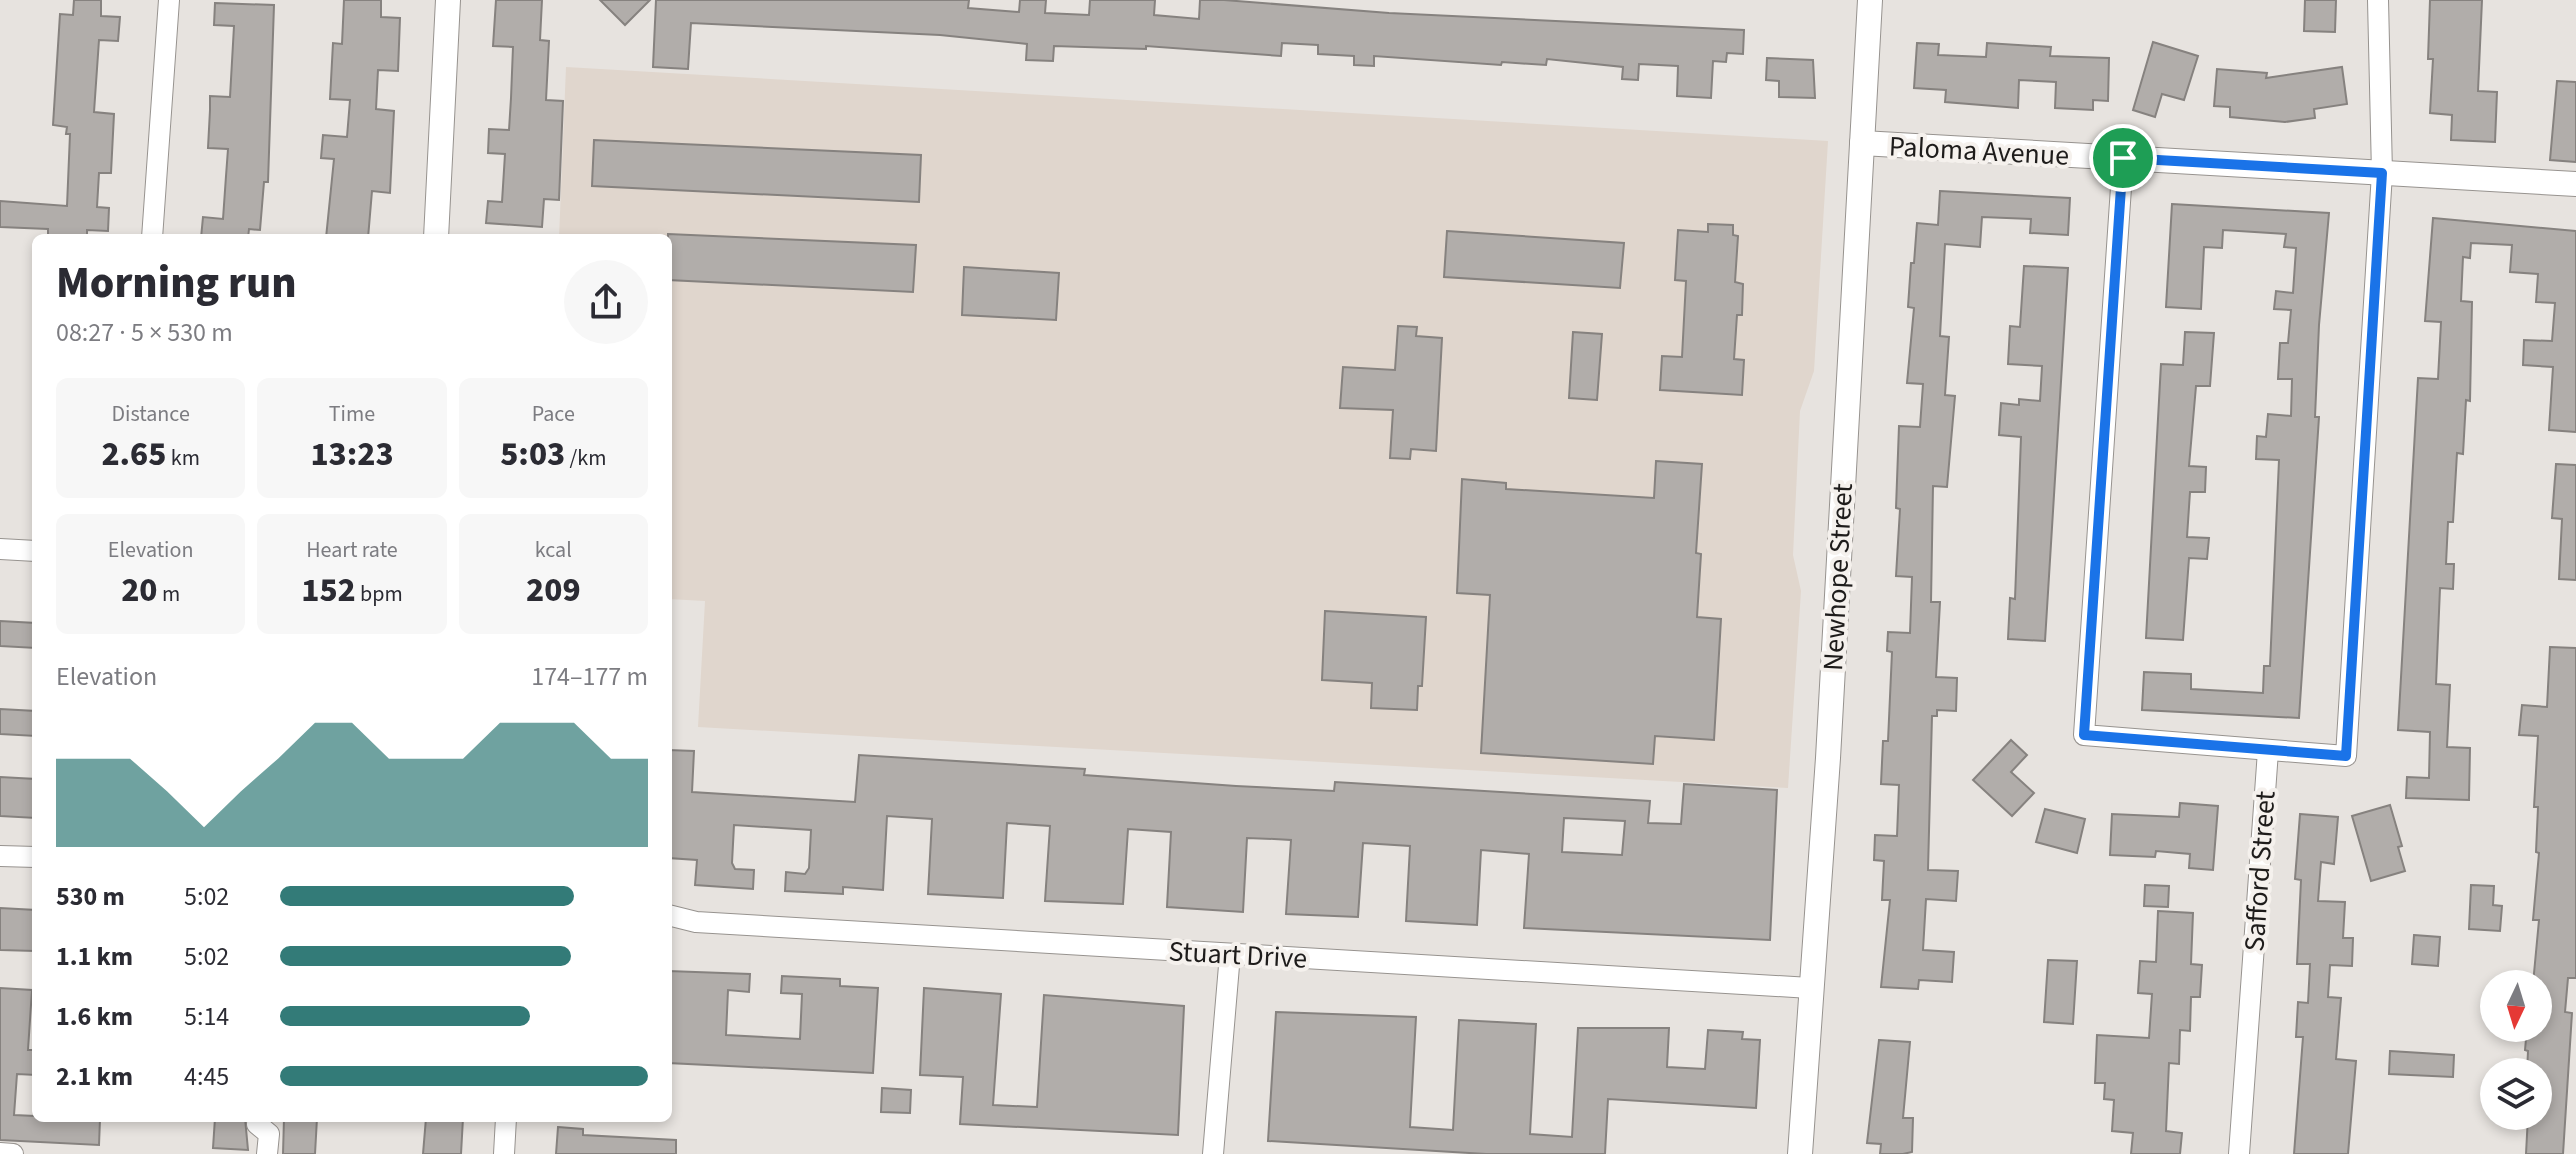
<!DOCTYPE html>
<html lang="en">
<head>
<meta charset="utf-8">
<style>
	body { margin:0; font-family:"Source Sans 3",sans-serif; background:#f7f7f7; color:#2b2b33; height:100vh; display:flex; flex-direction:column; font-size:30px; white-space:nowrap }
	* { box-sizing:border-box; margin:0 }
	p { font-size:26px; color:#7c7c81 }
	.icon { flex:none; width:44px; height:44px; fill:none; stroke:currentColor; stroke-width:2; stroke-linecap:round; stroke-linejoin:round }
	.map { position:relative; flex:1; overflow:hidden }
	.details { position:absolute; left:32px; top:234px; width:640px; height:888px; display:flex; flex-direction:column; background:#fff; border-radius:12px; box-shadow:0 4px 12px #0003 }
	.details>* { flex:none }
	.needle { width:52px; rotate:184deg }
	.fabs { position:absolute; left:2480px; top:970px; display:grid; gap:16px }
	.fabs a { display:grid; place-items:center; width:72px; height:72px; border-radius:50%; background:#fff; box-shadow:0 4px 12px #0003; font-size:40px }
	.pin { position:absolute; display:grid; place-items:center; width:68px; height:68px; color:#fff; margin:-34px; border:4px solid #fff; border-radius:50%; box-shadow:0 2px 8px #0007 }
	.round { display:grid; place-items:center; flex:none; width:84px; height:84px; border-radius:42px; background:#f7f7f7 }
	.headline { display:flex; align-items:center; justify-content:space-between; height:136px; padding:0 24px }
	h1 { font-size:44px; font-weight:800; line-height:60px }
	.figures { display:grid; grid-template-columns:repeat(3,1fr); gap:12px; height:136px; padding:8px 24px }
	.figures div { display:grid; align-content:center; border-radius:12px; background:#f7f7f7; text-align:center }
	.figures b { font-size:34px; font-weight:800 }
	.figures small { font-size:22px; font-weight:400 }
	.figures p { font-size:22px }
	.chart { height:224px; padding:16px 24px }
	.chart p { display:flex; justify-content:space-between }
	.chart svg { width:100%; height:144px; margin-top:8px; fill:#337b78; opacity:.7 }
	ul { padding:0 24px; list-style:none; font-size:26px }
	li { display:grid; grid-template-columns:128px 96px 1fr; align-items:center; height:60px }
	li i { height:20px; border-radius:10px; background:#337b78 }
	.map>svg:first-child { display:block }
	.built { fill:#e0d6cd }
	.building { fill:#b1adaa; stroke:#86827f; stroke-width:2; fill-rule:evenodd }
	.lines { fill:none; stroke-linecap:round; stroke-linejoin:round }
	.minor-casing { stroke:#97938f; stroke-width:22 }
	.tertiary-casing { stroke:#97938f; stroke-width:26 }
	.minor { stroke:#fff; stroke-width:20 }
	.tertiary { stroke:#fff; stroke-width:24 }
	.route-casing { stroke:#fff; stroke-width:16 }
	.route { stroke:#1a73e8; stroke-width:10 }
	.labels { text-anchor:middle; stroke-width:8; stroke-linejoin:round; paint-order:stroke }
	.street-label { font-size:28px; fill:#1e1c1b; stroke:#f5f1ed }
</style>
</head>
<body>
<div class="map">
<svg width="2576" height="1154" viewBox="0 0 2576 1154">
	<rect width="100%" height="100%" fill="#e7e3df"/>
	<polygon class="built" points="566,67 1828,141 1814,371 1800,411 1793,555 1801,591 1788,788 698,727 705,601 668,599 668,238 559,238"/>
	<g class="building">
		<polygon points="74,0 101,0 101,16 120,17 118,41 99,40 94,112 114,114 111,173 99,173 97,207 109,208 108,231 87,230 87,238 48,238 48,229 0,227 0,201 67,206 70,134 66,134 67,127 53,125 60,14 73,15"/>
		<polygon points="344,0 381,0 381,17 400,18 398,71 378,70 376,109 394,111 390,193 372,191 368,238 326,238 334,159 321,158 323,135 347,137 350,100 330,99 333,43 342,44"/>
		<polygon points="496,0 542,0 540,40 549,41 546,100 563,101 559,200 544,199 542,227 486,223 488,201 502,202 505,154 488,153 489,129 509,130 511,98 513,47 493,46"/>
		<polygon points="600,0 650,0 625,25"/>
		<polygon points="656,0 969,0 968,8 1019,12 1020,0 1046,0 1045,13 1089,15 1090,0 1155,0 1154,15 1199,19 1200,0 1224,0 1389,13 1744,30 1743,54 1727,53 1726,62 1713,61 1711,98 1677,96 1678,66 1639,64 1638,80 1622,79 1623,67 1547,59 1546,65 1502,62 1501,65 1374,56 1374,66 1354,65 1354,56 1318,54 1318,45 1282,43 1281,56 1146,46 1146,49 1054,46 1053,61 1026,60 1027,44 940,35 691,23 688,69 653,67"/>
		<polygon points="2305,0 2336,0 2335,32 2304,31"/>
		<polygon points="2430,0 2482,0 2478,91 2497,92 2495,142 2451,140 2452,115 2430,113 2433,59 2428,59"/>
		<polygon points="215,3 274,5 268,182 264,182 260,230 249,229 248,238 201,238 203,217 223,219 226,176 228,149 208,148 210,110 210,96 230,97 234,26 214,25"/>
		<polygon points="2153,42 2198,56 2184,100 2162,94 2155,117 2133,110"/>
		<polygon points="1917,43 1939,44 1938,55 1986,57 1987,43 2051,47 2050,56 2109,58 2108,101 2093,100 2093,110 2055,108 2056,82 2019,80 2018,108 1945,102 1946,90 1914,88"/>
		<polygon points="1767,58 1813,60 1815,98 1779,97 1779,81 1766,80"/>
		<polygon points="2342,67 2347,104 2314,109 2315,118 2285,122 2230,117 2230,107 2214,106 2217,69 2267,73 2266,78"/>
		<polygon points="2557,81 2576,82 2576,162 2550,160"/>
		<polygon points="594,140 921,155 919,202 592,186"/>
		<polygon points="1940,191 2070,198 2068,235 2030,233 2031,219 1982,217 1980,247 1945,244 1940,336 1949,337 1945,395 1955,396 1947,487 1933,486 1931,602 1940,602 1936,677 1957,678 1956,711 1937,710 1937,716 1932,716 1928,870 1958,871 1956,901 1926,899 1923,950 1954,952 1952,982 1919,980 1918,989 1881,987 1890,900 1882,900 1884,861 1874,860 1875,835 1897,836 1899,785 1881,784 1883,741 1888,741 1892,652 1887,651 1888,632 1910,633 1912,577 1896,576 1900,509 1896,508 1899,426 1920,427 1923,384 1907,383 1914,308 1908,307 1911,263 1914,263 1917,223 1938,225"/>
		<polygon points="2172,204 2329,213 2319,325 2315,417 2319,417 2299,718 2142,710 2144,672 2191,674 2191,689 2263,693 2264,666 2270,666 2279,460 2256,459 2257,436 2266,437 2268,414 2291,416 2292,379 2278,379 2280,343 2288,343 2291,310 2274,309 2276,291 2293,293 2296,248 2284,247 2286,234 2223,230 2222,248 2204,247 2201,309 2166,307"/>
		<polygon points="2433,218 2576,231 2576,432 2549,430 2553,367 2523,365 2524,340 2552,341 2555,303 2536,302 2538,274 2510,272 2512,245 2471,243 2470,258 2463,257 2461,301 2472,302 2470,401 2466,400 2463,454 2457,453 2453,522 2448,522 2446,564 2454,564 2453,589 2440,588 2436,684 2450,685 2447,747 2470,748 2469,800 2406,798 2407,777 2429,778 2430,732 2398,730 2418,378 2438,379 2441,322 2425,321"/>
		<polygon points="1708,224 1733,225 1733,235 1738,236 1735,282 1743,284 1742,315 1737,315 1734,359 1744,360 1742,395 1660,390 1662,356 1682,357 1686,281 1675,280 1678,230 1708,232"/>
		<polygon points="1447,231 1624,243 1620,288 1444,277"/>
		<polygon points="668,234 916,245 913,292 668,280"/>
		<polygon points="2024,266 2068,268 2045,641 2008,639 2010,598 2015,599 2021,437 1999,435 2001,403 2019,405 2019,399 2040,401 2042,366 2008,364 2010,326 2020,327"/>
		<polygon points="964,267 1059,273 1056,320 962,315"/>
		<polygon points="1398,326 1417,327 1416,336 1442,338 1436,451 1411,449 1410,459 1390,458 1393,410 1340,408 1343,367 1395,370"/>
		<polygon points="1573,332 1602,334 1597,400 1569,398"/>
		<polygon points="2185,332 2214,333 2210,386 2196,386 2189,466 2206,467 2205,492 2190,492 2187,537 2209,538 2207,559 2189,558 2183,640 2146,638 2161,364 2183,365"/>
		<polygon points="1656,461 1702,464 1696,553 1701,554 1697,617 1721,619 1714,740 1655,736 1653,764 1481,753 1490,595 1457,593 1462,479 1506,483 1506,489 1654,498"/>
		<polygon points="2556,464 2576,465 2576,580 2559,579 2562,519 2552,518"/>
		<polygon points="1325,611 1426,617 1422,686 1418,686 1417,710 1371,708 1372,683 1322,680"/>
		<polygon points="0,621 36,623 36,648 0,646"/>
		<polygon points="2550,647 2576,648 2576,978 2568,978 2565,1012 2572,1013 2563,1154 2526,1154 2528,1116 2538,1116 2538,1072 2527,1072 2528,1051 2525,1050 2527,1028 2538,1028 2538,984 2533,984 2539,920 2533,920 2539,853 2536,852 2538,807 2534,807 2538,736 2519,735 2522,705 2547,707"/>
		<polygon points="0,709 36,711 36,736 0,734"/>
		<polygon points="2011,740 2027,755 2011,772 2034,793 2012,816 1973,780"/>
		<path d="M668,750L694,751L692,792L855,802L859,755L1085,769L1084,775L1236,786L1334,791L1335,782L1650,801L1648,823L1681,824L1684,784L1777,790L1770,940L1524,928L1529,854L1481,850L1477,925L1406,921L1410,846L1363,843L1358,917L1286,914L1291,840L1274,839L1247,838L1243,912L1167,907L1171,832L1128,829L1123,904L1045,901L1050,826L1007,823L1003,898L928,894L932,819L887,816L883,890L843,887V894L785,891L786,872L805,874L809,868L811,830L734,825L732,863L735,869L754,870L753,889L695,885L697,860L668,858ZM1564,818L1625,821L1622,855L1562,852Z"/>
		<polygon points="0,777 36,779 36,818 0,816"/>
		<polygon points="2180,803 2218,806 2213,870 2189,868 2190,854 2156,851 2155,857 2110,855 2112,814 2179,817"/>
		<polygon points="2390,805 2402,846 2398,847 2405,871 2371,881 2352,816"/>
		<polygon points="2045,809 2085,819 2077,853 2036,842"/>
		<polygon points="2300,814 2338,817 2334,864 2321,862 2318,901 2345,902 2343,938 2353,938 2352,966 2330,965 2328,997 2341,998 2336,1059 2356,1061 2348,1154 2294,1154 2303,1037 2296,1037 2298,1002 2308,1003 2310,964 2297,964 2301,880 2295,879"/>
		<polygon points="2145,885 2169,886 2168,907 2144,906"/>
		<polygon points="2471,885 2494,886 2493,905 2502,906 2500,931 2469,929"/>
		<polygon points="0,908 36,910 35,951 0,950"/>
		<polygon points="2158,911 2193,913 2191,964 2202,965 2200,997 2191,997 2190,1031 2180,1030 2179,1064 2169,1063 2166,1131 2182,1133 2180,1154 2131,1154 2133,1133 2112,1131 2114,1100 2104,1099 2105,1083 2095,1083 2097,1035 2149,1038 2152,994 2138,993 2140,961 2156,962"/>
		<polygon points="2414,935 2440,937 2438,966 2412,964"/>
		<polygon points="2048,960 2077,961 2073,1024 2044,1022"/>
		<polygon points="668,971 750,974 749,992 728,990 726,1035 800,1039 802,994 781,993 782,976 840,979 840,986 878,988 873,1073 668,1063"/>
		<polygon points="0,988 32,990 28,1050 36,1050 36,1075 17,1074 14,1115 100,1119 99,1145 0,1140"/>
		<polygon points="924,988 1001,994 993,1105 1037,1107 1044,995 1184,1006 1178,1135 960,1124 963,1077 920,1075"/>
		<polygon points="1276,1012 1416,1017 1410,1127 1453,1130 1459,1020 1536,1024 1530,1134 1572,1137 1578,1028 1669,1028 1667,1067 1705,1069 1708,1030 1743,1032 1742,1039 1760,1040 1756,1108 1608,1099 1605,1154 1486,1154 1268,1141"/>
		<polygon points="1879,1040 1910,1042 1903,1118 1913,1118 1912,1152 1903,1154 1880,1154 1881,1144 1867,1143"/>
		<polygon points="2390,1051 2454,1055 2453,1077 2389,1074"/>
		<polygon points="882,1088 911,1090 910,1113 881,1112"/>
		<polygon points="215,1118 245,1118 248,1150 213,1148"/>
		<polygon points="284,1118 317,1118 315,1154 283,1154"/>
		<polygon points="426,1118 463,1118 461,1154 423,1154"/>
		<polygon points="558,1127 583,1129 583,1135 676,1140 676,1154 556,1154"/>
	</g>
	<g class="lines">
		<g class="minor-casing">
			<g id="minor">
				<polyline points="2123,158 2084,735 2346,756 2382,173 2378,0"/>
				<polyline points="152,238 169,0"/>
				<polyline points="0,549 36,551"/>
				<polyline points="0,856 36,857"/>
				<polyline points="668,915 696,922 1810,988"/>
				<polyline points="258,1118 257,1124 269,1134 267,1154"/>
				<polyline points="0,1153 13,1154"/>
				<polyline points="504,1154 506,1118"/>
				<polyline points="1213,1154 1230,954"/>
				<polyline points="2239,1154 2268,751"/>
			</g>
		</g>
		<g class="tertiary-casing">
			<g id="tertiary">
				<polyline points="1862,143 2576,184"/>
				<polyline points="436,238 448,0"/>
				<polyline points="1800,1154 1828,758 1870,0"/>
			</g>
		</g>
		<use href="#minor" class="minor"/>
		<use href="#tertiary" class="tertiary"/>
	</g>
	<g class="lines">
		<g class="route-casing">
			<polygon id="route" points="2123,158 2382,173 2346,756 2084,735"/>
		</g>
		<use href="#route" class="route"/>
	</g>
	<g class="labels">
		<g class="street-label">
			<text transform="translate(1979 150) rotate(3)" y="10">Paloma Avenue</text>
			<text transform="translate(1837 577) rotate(-87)" y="10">Newhope Street</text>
			<text transform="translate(2259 871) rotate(-86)" y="10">Safford Street</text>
			<text transform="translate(1238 954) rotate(3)" y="10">Stuart Drive</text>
		</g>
	</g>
</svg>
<div class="fabs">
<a><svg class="needle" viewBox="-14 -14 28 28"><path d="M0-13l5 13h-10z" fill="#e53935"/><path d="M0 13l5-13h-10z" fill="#7c7c81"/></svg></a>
<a><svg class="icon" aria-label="layers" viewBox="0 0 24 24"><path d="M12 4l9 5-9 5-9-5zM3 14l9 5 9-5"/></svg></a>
</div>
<div class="pin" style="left:2123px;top:158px;background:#1e9e55"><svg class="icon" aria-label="arrive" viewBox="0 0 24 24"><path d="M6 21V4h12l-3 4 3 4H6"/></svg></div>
<section class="details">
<div class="headline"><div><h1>Morning run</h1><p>08:27 · 5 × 530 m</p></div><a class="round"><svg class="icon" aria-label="share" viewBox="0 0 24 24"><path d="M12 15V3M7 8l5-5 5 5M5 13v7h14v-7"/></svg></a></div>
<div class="figures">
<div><p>Distance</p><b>2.65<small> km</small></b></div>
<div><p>Time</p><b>13:23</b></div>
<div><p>Pace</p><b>5:03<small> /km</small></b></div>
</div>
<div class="figures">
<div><p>Elevation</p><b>20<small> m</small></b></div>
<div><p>Heart rate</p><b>152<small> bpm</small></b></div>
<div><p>kcal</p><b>209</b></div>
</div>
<div class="chart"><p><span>Elevation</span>174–177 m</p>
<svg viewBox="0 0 160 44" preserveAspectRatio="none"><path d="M0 44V17L10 17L20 17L30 27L40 38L50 27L60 17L70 6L80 6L90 17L100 17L110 17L120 6L130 6L140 6L150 17L160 17V44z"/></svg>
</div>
<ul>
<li><b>530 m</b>5:02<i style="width:80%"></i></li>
<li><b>1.1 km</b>5:02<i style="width:79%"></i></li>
<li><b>1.6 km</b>5:14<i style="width:68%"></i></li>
<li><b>2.1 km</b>4:45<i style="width:100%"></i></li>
</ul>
</section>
</div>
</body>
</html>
